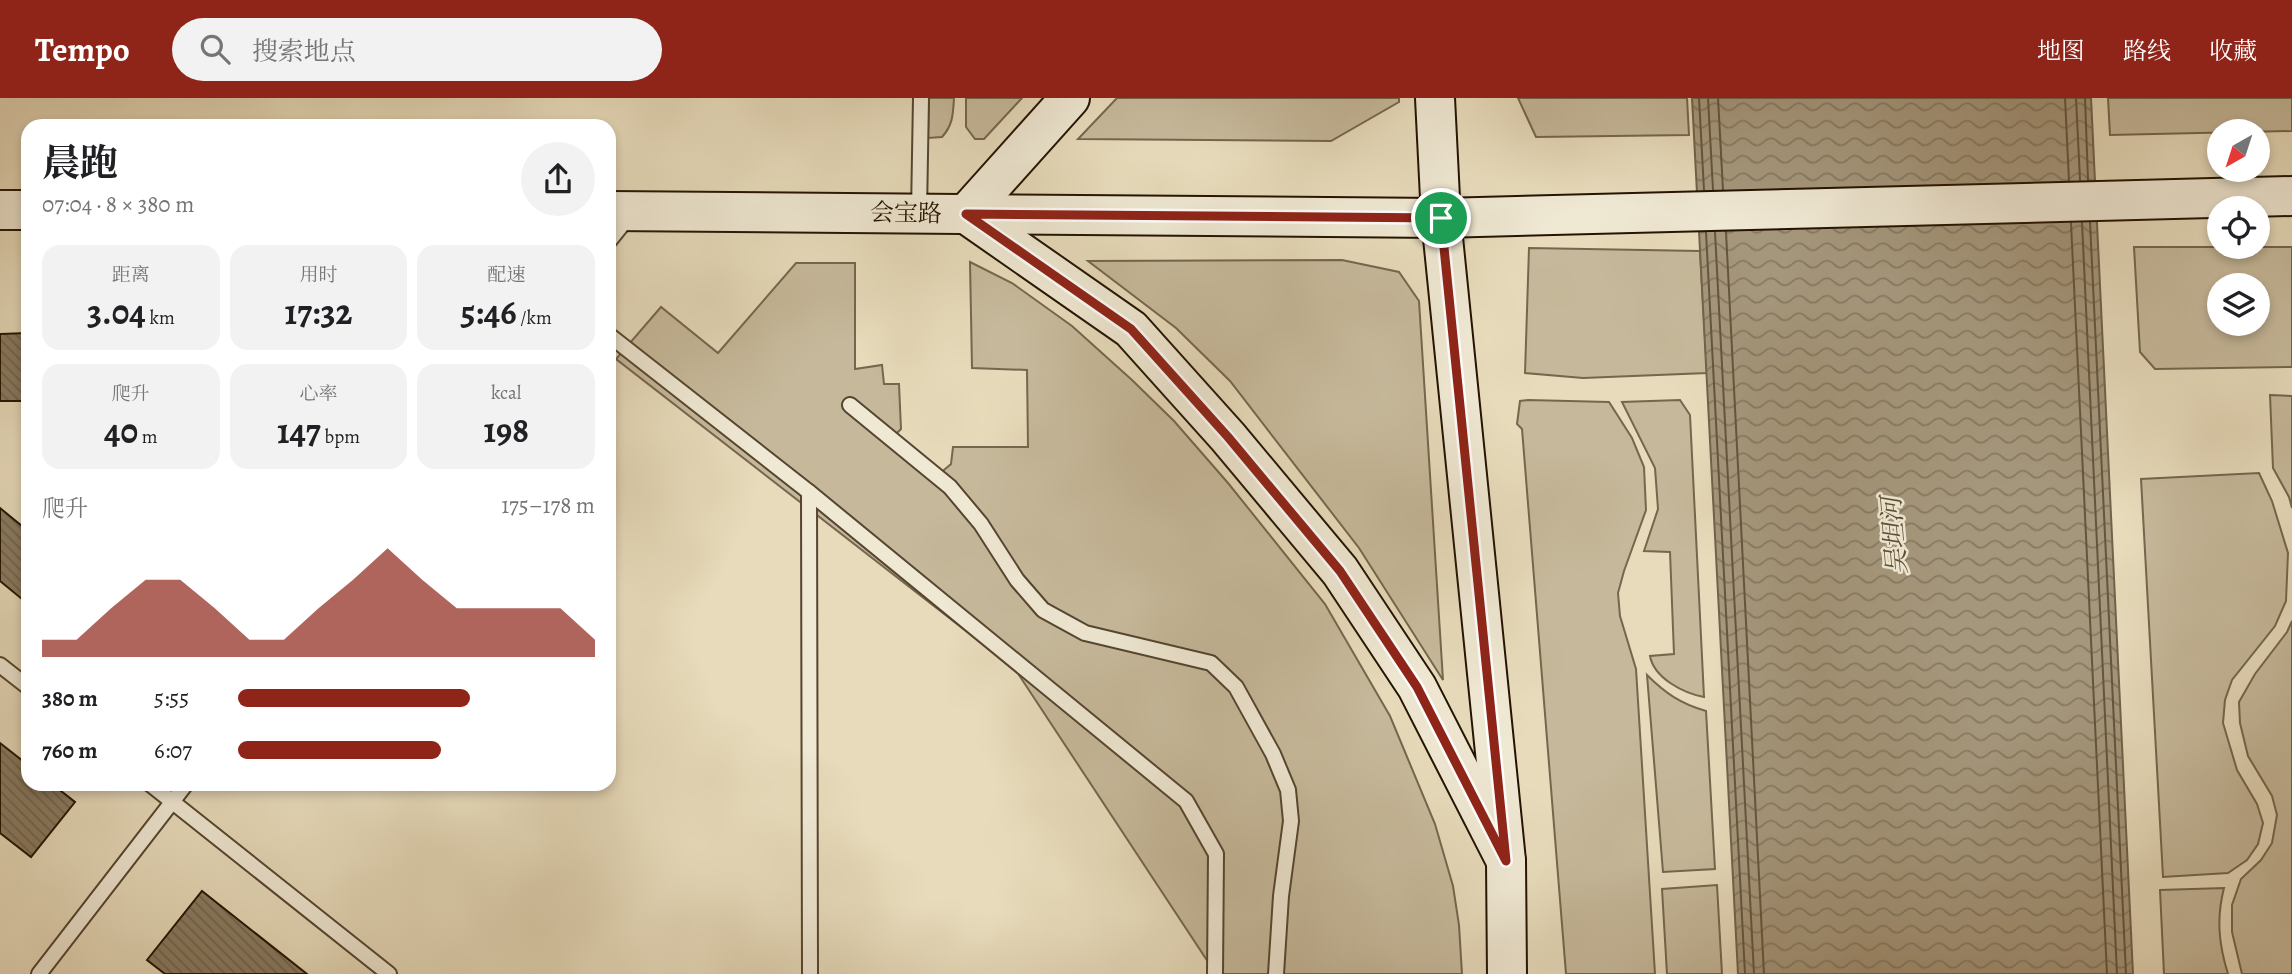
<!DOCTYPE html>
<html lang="zh">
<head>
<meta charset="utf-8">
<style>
	body { margin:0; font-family:Alegreya,"Noto Serif SC",serif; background:#f2f2f2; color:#202124; height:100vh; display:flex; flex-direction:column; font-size:26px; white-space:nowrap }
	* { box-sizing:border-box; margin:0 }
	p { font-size:23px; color:#757577 }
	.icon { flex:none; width:38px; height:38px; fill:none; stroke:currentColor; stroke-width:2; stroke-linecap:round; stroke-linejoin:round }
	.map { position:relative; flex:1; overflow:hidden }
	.details { position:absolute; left:21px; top:21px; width:595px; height:672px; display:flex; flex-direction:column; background:#fff; border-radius:21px; box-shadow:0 4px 10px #0003 }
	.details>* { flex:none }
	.needle { width:46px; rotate:219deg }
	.tools { position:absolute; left:2207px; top:21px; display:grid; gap:14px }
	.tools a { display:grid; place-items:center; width:63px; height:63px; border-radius:50%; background:#fff; box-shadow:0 4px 10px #0003; font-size:35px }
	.pin { position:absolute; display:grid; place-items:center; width:60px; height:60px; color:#fff; margin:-30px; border:4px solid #fff; border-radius:50%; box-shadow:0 2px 7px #0007 }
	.round { display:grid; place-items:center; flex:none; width:74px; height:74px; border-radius:37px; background:#f2f2f2 }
	.overview { display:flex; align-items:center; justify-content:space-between; height:119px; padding:0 21px }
	h1 { font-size:38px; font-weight:700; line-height:52px }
	.figures { display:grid; grid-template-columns:repeat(3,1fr); gap:10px; height:119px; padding:7px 21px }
	.figures div { display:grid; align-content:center; border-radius:18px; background:#f2f2f2; text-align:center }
	.figures b { font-size:35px; font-weight:700 }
	.figures small { font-size:19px; font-weight:400 }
	.figures p { font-size:19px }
	.chart { height:196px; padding:14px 21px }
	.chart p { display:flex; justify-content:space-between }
	.chart svg { width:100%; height:126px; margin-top:7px; fill:#8f2418; opacity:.7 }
	ul { padding:0 21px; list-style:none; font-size:23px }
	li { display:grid; grid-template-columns:112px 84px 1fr; align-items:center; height:52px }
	li i { height:18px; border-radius:9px; background:#8f2418 }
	header { display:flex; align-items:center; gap:42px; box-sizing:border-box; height:98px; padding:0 35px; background:#8f2418; color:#fff }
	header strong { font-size:33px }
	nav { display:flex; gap:38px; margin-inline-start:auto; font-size:24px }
	.search { width:490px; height:63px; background:#f2f2f2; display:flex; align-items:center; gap:18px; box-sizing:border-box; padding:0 24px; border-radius:38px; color:#757577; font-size:26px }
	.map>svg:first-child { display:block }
	.green { fill:#c6b99b; stroke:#75664e; stroke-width:2; fill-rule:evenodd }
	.water { fill:url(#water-waves); stroke:#71624b; stroke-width:2 }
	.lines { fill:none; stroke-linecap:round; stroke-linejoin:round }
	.shore { stroke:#64553e; stroke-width:2 }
	.building { fill:url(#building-back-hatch); stroke:#241301; stroke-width:2 }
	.service-casing { stroke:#554530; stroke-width:18 }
	.secondary-casing { stroke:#241301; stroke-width:42 }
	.service { stroke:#efe8d3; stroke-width:14 }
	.secondary { stroke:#efe8d3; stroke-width:38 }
	.route-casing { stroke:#fff; stroke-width:14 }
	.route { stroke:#8f2418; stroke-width:9 }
	.labels { text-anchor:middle; stroke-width:5; stroke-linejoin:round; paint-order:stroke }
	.street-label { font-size:24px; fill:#241301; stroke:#efe8d3 }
	.water-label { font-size:26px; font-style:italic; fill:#5e4e38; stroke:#efe8d3 }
</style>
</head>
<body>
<header>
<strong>Tempo</strong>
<div class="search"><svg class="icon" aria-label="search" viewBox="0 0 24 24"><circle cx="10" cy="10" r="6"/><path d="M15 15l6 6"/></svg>搜索地点</div>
<nav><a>地图</a><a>路线</a><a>收藏</a></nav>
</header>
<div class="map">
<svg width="2292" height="876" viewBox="0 0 2292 876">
	<defs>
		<pattern id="water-waves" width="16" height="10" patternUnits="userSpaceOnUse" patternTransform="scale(1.75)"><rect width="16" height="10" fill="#a5977c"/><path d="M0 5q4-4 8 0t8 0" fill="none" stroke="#867a63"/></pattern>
		<pattern id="building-back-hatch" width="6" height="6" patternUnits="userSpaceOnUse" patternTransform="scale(1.75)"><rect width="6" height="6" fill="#897b62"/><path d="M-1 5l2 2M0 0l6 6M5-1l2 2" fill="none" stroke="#70644e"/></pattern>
	</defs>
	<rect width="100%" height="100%" fill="#e7dbbb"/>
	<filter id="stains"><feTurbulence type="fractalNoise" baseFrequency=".00286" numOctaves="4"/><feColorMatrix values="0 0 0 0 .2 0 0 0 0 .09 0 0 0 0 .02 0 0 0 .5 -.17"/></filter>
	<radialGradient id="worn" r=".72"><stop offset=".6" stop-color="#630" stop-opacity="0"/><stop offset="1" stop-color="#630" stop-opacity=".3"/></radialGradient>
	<g class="green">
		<path d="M929,0H954C953,16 953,27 942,39L928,40Z"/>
		<polygon points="966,0 1022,0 984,41 975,41 966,29"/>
		<polygon points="1117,0 1399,0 1399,4 1331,43 1078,41"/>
		<polygon points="1518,0 1687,0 1689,37 1536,39"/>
		<polygon points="2108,0 2292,0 2292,33 2110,37"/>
		<path d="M2134,149H2292V269L2155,271L2140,254ZM2219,187H2258V226H2219Z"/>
		<polygon points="1529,150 1700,153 1707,275 1583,280 1525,275"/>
		<polygon points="1342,162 1399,174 1419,203 1443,582 1359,450 1230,283 1176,230 1088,163"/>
		<polygon points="970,164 1012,185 1072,228 1132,282 1174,323 1228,385 1325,506 1390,618 1435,726 1453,788 1459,827 1462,876 1216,876 1015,571 616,261 661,209 718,255 796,165 855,165 855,271 882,267 884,286 899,286 901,331 891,341 937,378 951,366 953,349 1028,349 1027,272 972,270"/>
		<polygon points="2270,297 2292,298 2292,410 2289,399 2273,370"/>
		<polygon points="1528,302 1609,304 1632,340 1644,369 1646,412 1624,473 1618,495 1620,518 1636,571 1655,876 1566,876 1522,331 1517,326 1520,303"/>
		<path d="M1680,302L1690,317L1704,599C1683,595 1654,580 1650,558L1674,556L1670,454L1644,453L1658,411L1655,370L1622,304Z"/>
		<polygon points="2259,375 2272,403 2288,455 2286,503 2275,528 2232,582 2225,602 2223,625 2237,672 2257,706 2263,725 2258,746 2247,762 2228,775 2163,779 2141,381"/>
		<polygon points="2292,523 2292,876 2242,876 2232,834 2232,807 2241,781 2261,762 2272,745 2277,717 2272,698 2248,658 2240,625 2239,604 2255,576 2287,534"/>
		<path d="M1647,577C1665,595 1681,606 1706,613L1715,771L1663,774Z"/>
		<polygon points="1717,787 1722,876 1667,876 1662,791"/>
		<path d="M2224,790C2216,821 2219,847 2228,876H2164L2160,792Z"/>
	</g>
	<polygon class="water" points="1692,0 2091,0 2133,876 1738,876"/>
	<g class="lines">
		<g class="shore">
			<polyline points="1699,0 1704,92"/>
			<polyline points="1708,0 1713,92"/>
			<polyline points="1718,0 1723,92"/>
			<polyline points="2065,0 2069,83"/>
			<polyline points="2076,0 2080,82"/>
			<polyline points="2085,0 2088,82"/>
			<polyline points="2082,124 2117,876"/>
			<polyline points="2090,124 2126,876"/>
			<polyline points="2071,125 2107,876"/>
			<polyline points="1706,134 1745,876"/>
			<polyline points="1715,134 1754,876"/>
			<polyline points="1726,134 1764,876"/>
		</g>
	</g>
	<g class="building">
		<polygon points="28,235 28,303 0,303 0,236"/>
		<polygon points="0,410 28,433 28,506 0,483"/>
		<polygon points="0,645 28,667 28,686 52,686 75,704 31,759 0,735"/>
		<polygon points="202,793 307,876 165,876 147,862"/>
	</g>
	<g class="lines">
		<g class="service-casing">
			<g id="service">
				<polyline points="919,114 921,0"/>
				<polyline points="609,143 630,117"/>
				<polyline points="609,237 809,394 810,876"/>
				<polyline points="850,307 950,389 981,426 1017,482 1043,512 1085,535 1211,565 1236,589 1273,656 1288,692 1291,723 1281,798 1276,876"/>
				<polyline points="809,394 1186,703 1216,756 1215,876"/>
				<polyline points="0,567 28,589"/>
				<polyline points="150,686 389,876"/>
				<polyline points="39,876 186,686"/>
			</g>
		</g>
		<g class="secondary-casing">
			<g id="secondary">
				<polyline points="1070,0 966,116 1131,231 1228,339 1340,473 1417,589 1506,763"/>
				<polyline points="1435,0 1441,120 1506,763 1507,876"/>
				<polyline points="0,112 28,112"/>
				<polyline points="609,113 1441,120 2292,98"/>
			</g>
		</g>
		<use href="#service" class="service"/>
		<use href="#secondary" class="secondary"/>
	</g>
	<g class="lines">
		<g class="route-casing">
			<polygon id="route" points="966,116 1441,120 1506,763 1417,589 1340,473 1228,339 1131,231"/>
		</g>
		<use href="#route" class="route"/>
	</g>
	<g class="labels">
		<g class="street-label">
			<text transform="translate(906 115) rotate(1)" y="8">会宝路</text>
		</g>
		<g class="water-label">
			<text transform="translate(1894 438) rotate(-95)" y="9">吴坦河</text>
		</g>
	</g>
	<rect width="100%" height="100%" filter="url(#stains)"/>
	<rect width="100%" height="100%" fill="url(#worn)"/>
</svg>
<div class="tools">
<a><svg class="needle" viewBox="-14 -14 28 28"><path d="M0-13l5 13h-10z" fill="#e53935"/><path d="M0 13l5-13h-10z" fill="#757577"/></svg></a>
<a><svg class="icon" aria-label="locate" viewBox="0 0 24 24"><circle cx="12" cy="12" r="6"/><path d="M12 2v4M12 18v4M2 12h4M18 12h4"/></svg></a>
<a><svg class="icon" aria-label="layers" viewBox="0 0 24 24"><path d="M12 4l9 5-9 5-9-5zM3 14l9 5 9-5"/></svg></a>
</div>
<div class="pin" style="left:1441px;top:120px;background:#1e9e55"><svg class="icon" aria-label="arrive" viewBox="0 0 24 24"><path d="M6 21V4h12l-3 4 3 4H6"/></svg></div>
<section class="details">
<div class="overview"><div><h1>晨跑</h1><p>07:04 · 8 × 380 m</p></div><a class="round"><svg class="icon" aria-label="share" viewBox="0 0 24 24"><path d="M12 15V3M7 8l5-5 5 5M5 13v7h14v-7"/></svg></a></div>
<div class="figures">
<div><p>距离</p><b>3.04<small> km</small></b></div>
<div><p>用时</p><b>17:32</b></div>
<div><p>配速</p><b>5:46<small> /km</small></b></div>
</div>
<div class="figures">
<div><p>爬升</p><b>40<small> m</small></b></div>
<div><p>心率</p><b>147<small> bpm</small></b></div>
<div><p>kcal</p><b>198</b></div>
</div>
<div class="chart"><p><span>爬升</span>175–178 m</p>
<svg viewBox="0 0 160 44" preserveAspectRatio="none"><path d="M0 44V38L10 38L20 27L30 17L40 17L50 27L60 38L70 38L80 27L90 17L100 6L110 17L120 27L130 27L140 27L150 27L160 38V44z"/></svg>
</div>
<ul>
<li><b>380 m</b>5:55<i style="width:65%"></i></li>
<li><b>760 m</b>6:07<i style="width:57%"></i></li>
</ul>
</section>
</div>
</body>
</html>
